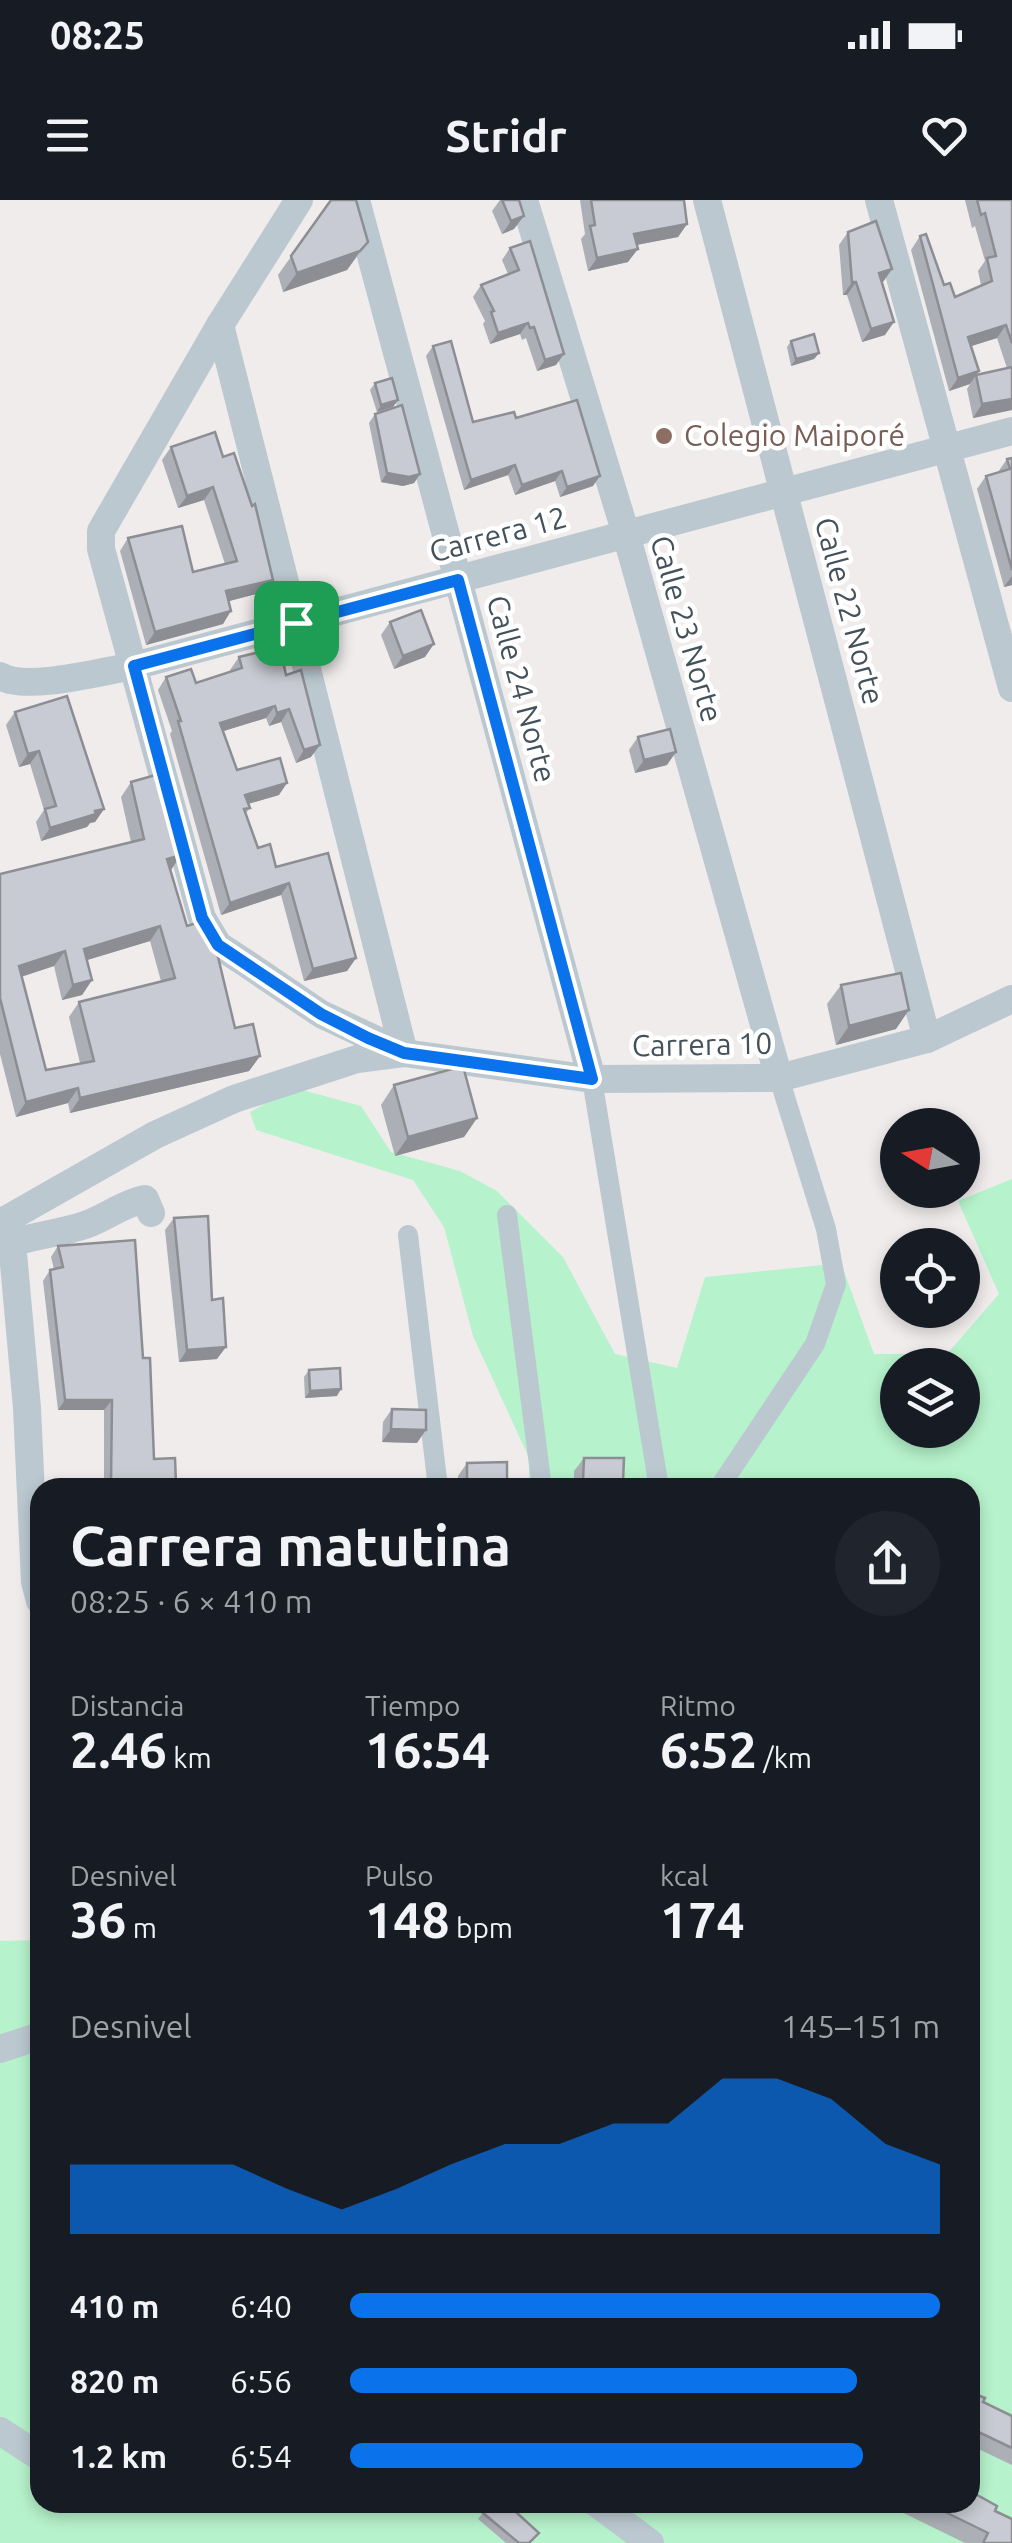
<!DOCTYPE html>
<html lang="es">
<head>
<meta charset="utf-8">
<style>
	body { margin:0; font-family:Ubuntu,sans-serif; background:#20242c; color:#f1f3f6; height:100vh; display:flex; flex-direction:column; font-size:38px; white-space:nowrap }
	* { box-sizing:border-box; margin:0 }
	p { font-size:32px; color:#9ea1a6 }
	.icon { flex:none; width:55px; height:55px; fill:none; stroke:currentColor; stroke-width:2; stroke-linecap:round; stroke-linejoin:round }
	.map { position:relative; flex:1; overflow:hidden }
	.details { position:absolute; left:30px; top:1278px; width:950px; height:1035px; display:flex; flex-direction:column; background:#171b24; border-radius:30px; box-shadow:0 5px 15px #0003 }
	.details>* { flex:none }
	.needle { width:65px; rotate:281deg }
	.tools { position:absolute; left:880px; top:908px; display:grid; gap:20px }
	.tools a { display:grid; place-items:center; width:100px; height:100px; border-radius:50%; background:#171b24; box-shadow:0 5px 15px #0003; font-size:50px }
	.pin { position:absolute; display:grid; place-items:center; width:85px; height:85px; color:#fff; margin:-42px; border-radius:20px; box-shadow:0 5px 15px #0006 }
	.round { display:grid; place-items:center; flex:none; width:105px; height:105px; border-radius:52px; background:#20242c }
	.head { display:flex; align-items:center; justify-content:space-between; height:170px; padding:0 40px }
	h1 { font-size:55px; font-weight:700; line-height:75px }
	.metrics { display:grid; grid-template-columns:repeat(3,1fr); gap:15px; height:170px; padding:10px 40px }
	.metrics div { display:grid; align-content:center }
	.metrics b { font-size:50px; font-weight:700 }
	.metrics small { font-size:28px; font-weight:400 }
	.metrics p { font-size:28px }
	.chart { height:280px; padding:20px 40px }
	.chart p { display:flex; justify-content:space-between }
	.chart svg { width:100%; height:180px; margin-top:10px; fill:#0a73eb; opacity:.7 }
	ul { padding:0 40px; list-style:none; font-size:32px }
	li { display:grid; grid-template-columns:160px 120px 1fr; align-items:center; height:75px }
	li i { height:25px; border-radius:12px; background:#0a73eb }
	.status { display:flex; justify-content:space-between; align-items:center; height:70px; padding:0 50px; background:#171b24; direction:ltr }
	.status svg { height:28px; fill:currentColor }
	header { display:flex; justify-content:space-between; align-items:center; height:130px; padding:0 40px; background:#171b24; font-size:45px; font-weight:700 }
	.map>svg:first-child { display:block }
	.green { fill:#b6f2cb; fill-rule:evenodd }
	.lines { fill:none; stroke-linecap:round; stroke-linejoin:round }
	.pedestrian { stroke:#bbc8d0; stroke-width:20 }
	.minor { stroke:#bbc8d0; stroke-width:28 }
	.wall { fill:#acafb5; fill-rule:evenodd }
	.shaded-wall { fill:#8c8e94 }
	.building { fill:#c8cbd3; stroke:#8c8e94; stroke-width:2.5; fill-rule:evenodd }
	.route-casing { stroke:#fff; stroke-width:20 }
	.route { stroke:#0a73eb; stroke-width:12 }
	.education-dot { fill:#8d6e63; stroke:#fff; stroke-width:4 }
	.labels { text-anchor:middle; stroke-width:9; stroke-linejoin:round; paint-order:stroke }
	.education-label { font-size:30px; fill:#785e54; stroke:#fff; text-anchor:start }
	.street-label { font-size:30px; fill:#43515b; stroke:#fff }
</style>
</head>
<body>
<div class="status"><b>08:25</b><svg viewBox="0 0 49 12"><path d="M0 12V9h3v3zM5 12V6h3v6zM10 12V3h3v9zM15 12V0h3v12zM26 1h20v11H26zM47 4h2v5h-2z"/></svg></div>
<header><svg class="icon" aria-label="menu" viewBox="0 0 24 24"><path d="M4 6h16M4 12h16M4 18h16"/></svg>Stridr<svg class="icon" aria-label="heart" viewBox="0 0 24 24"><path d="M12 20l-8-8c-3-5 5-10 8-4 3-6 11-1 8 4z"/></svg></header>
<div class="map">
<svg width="1012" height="2343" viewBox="0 0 1012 2343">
	<rect width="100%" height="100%" fill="#f0ecec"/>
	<path class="green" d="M295,888L361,906L391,952L460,971L497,991L563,1057L615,1154L677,1168L705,1077L841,1063L874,1154H947L999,1094L958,1001L1012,979V2343H0V1741L40,1740V2302H970V1288L529,1287V1258L473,1136L444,1027L413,980L256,930L250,912ZM898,1165H962V1230H898Z"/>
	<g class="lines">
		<g class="pedestrian">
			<polyline points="592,879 659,1288"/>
			<polyline points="507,1015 542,1288"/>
			<polyline points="408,1035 438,1288"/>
			<polyline points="719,1288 815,1144 836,1084 826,1029 779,878"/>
		</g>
		<g class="minor">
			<polyline points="299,0 220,125 101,331 101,349 202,718 218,745 244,762 321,814 402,852"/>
			<polyline points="356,0 592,879"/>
			<polyline points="524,0 626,334 779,878"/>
			<polyline points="707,0 927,839"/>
			<polyline points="879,0 1012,488"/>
			<polyline points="220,125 404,853"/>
			<path d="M0,476C26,492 102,471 134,466L1012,231"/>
			<polyline points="10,1020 27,1208 35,1382 40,1401"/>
			<polyline points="0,1023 155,935 234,899 357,859 404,853 592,879 779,878 927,839 1012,799"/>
			<path d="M12,1043C36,1035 62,1033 85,1025C105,1018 124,1003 145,999L151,1013"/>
			<polyline points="0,1849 40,1836"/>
			<polyline points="0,2231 40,2257"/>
			<polyline points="595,2302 650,2343"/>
		</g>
	</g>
	<g class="wall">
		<polygon points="331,0 368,42 347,70 283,92 278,75"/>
		<polygon points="500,0 519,0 514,29 502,34 492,11"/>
		<polygon points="580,0 684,0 687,24 678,37 637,45 628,62 588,71 581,39 585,34"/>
		<polygon points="965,0 1012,0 1012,210 973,218 967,189 976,175 1007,168 997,138 971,146 979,171 970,184 949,191 911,50 920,36 944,85 955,97 981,85 978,71 985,61 975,26 972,28"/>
		<polygon points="848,32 892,69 882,83 885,135 862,142 847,95 843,95 839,45"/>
		<polygon points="510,48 556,165 537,171 526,138 522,140 520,134 490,144 483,124 485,121 473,97 481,85 508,74 502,60"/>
		<polygon points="791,141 819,153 814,159 791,166 787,147"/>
		<polygon points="433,146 473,222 516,218 593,286 560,297 555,281 515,295 508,275 464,290 426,156"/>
		<polygon points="375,183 398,200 393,207 377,212 370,190"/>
		<polygon points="375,214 420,274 414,283 403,286 381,282 369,223"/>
		<polygon points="215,232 264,392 229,401 223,424 146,445 120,351 128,338 193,372 225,364 204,300 178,308 162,260 171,247"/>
		<polygon points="1012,258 1012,385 1004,387 977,289 986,276 998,272 1007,259"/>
		<polygon points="390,422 425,457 394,469 381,435"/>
		<polygon points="239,457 286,475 311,557 296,563 281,522 269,526 266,518 223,531 237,570 279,595 248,604 250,608 246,613 258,648 356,758 347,771 304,781 281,695 221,715 170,534 172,531 158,490 166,477 196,483 231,472 230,470"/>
		<polygon points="15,512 104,609 95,622 90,623 87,627 41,641 36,622 44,610 30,564 19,567 6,525"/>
		<polygon points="638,537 667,565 635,573 629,550"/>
		<path d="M131,582L170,670L187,726L235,828L260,856L249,871L70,913L68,903L16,917L0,854V674L131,642L121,597ZM150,741L161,781L79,802L69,817L80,863L46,870L21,777L54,766L62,800L82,795L92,780L87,760Z"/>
		<polygon points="841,785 896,829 836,845 827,804"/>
		<polygon points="394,885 477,918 464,937 395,956 381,905"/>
		<polygon points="174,1018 212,1100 217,1159 179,1162 165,1030"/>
		<polygon points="58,1046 143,1158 154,1259 174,1288 91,1288 94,1283 104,1283 104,1210 58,1210 43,1081 50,1070 54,1069 51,1057"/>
		<polygon points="309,1170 337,1196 305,1198 304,1177"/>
		<polygon points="392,1209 417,1243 382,1242 383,1222"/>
		<polygon points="584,1258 623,1282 619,1288 574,1288 574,1271"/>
		<polygon points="467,1263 506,1288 458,1288 458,1276"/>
		<polygon points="970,2192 983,2202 1012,2216 1012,2265 970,2245"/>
		<polygon points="491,2302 531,2343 506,2343 478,2319"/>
		<polygon points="881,2302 970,2302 995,2311 1012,2343 965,2343"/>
	</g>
	<g class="shaded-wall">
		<polygon points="524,16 514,29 502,34 511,21"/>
		<polygon points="687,24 678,37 625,47 634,34"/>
		<polygon points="638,49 628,62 588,71 597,58"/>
		<polygon points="360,51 347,70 283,92 297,73"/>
		<polygon points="892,69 883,82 869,86 879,73"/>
		<polygon points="852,82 856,82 847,95 843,95"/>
		<polygon points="894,122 885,135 862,142 871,129"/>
		<polygon points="528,123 520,134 490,144 498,133"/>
		<polygon points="1006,125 997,138 959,150 968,137"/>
		<polygon points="819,153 814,159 791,166 796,159"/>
		<polygon points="564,154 556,165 537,171 545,160"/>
		<polygon points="979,171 970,184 949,191 958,178"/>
		<polygon points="1012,199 1012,210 973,218 982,204"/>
		<polygon points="398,200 393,207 377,212 381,205"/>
		<polygon points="515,265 508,275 464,290 471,280"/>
		<polygon points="562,271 555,281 515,295 522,285"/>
		<polygon points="387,273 420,274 414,283 403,286 381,282"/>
		<polygon points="600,276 593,286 560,297 567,287"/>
		<polygon points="213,287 204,300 178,308 187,296"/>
		<polygon points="1012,376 1012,385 1004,387"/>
		<polygon points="273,380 264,392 218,404 226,391"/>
		<polygon points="231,411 223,424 146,445 155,432"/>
		<polygon points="434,444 425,457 394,469 403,456"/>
		<polygon points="275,506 266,518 211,535 220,523"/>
		<polygon points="289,509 281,522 269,526 277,513"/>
		<polygon points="320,545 311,557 296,563 304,550"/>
		<polygon points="39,551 30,564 19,567 28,554"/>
		<polygon points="676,552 667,565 635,573 644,560"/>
		<polygon points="287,583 279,595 237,607 245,595"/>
		<polygon points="104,609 95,622 90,623 87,627 41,641 50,628"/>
		<polygon points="181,655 171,670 167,659"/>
		<polygon points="289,683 281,695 221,715 230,703"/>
		<polygon points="160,726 150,741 74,764 84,749"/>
		<polygon points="65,751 54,766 8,781 19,766"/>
		<polygon points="356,758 347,771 304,781 313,769"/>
		<polygon points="92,780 82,795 62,800 73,785"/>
		<polygon points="909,810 896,829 836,845 849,826"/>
		<polygon points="260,856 249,871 70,913 80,898"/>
		<polygon points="78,888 68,903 16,917 26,902"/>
		<polygon points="477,918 464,937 395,956 408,937"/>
		<polygon points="226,1147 217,1159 179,1162 187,1150"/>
		<polygon points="341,1189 337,1196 305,1198 310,1191"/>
		<polygon points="65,1200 112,1200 104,1210 58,1210"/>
		<polygon points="391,1229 426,1230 417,1243 382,1242"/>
		<polygon points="583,1281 623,1282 619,1288 579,1288"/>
		<polygon points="176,1284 174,1288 123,1288 124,1287"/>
		<polygon points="467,1286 507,1286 506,1288 466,1288"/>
	</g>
	<g class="building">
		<polygon points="331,0 356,0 368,42 360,51 297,73 291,56"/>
		<polygon points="502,0 519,0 524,16 511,21"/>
		<polygon points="591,0 684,0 687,24 634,34 638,49 597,58 590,26 595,25"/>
		<polygon points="977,0 1012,0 1012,143 1006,125 968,137 979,171 958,178 920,36 926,34 944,85 950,83 955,97 992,81 987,58 996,56 985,13 981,15"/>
		<polygon points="876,21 892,69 879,73 894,122 871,129 856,82 852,82 848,32"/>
		<polygon points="530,41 564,154 545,160 534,127 530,128 528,123 498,133 491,112 494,111 481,85 519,70 510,48"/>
		<polygon points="814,134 819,153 796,159 791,141"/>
		<polygon points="451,141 473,222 514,212 516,218 577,200 600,276 567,287 562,271 522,285 515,265 471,280 433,146"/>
		<polygon points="1012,167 1012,199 982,204 976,175"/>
		<polygon points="392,178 398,200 381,205 375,183"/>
		<polygon points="402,205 420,274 409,277 387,273 375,214"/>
		<polygon points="215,232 223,257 234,253 252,306 255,304 273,380 226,391 231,411 155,432 128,338 182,326 193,372 237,361 213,287 187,296 171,247"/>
		<polygon points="1012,258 1012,370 986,276 1010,269 1007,259"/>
		<polygon points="421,410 434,444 403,456 390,422"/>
		<polygon points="280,447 286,475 301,470 320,545 304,550 289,509 277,513 275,506 220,523 237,570 280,558 287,583 245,595 250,608 244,609 258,648 270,644 276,667 328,653 356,758 313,769 289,683 230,703 178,521 181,521 166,477 191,469 196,483 242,468 239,457"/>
		<polygon points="67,496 104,609 95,611 96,614 50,628 45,609 56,606 39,551 28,554 15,512"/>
		<polygon points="670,529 676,552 644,560 638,537"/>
		<path d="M159,574L181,655L167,659L187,726L203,721L214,740L235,828L253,824L260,856L80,898L78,888L26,902L0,798V674L144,639L131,582ZM160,726L175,778L79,802L94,861L46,870L19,766L65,751L73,785L92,780L84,749Z"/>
		<polygon points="901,773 909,810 849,826 841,785"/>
		<polygon points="463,866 477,918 408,937 394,885"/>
		<polygon points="208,1016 212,1100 223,1098 226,1147 187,1150 174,1018"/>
		<polygon points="135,1040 143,1158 150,1158 154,1259 175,1258 176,1284 94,1288 94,1283 111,1283 112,1200 65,1200 50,1070 63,1067 58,1046"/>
		<polygon points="340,1168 341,1189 310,1191 309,1170"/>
		<polygon points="392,1209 426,1210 426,1230 391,1229"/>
		<polygon points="584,1258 624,1258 623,1282 583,1281"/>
		<polygon points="507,1262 507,1286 467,1286 467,1263"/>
		<polygon points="970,2192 985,2198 983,2202 1012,2216 1012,2248 970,2228"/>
		<polygon points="970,2291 997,2306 995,2311 1012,2319 1012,2343 983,2343 988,2333 925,2302 970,2302"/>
		<polygon points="491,2302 505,2302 539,2333 529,2343 519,2343 483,2313"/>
	</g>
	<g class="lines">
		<g class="route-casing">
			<polygon id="route" points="458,380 592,879 404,853 368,838 321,814 218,745 202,718 134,466"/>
		</g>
		<use href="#route" class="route"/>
	</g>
	<circle class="education-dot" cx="664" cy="236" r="10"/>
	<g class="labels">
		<g class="education-label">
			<text x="684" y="246">Colegio Maiporé</text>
		</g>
		<g class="street-label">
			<text transform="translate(498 335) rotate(-15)" y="10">Carrera 12</text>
			<text transform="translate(849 411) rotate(75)" y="10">Calle 22 Norte</text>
			<text transform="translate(686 429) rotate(74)" y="10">Calle 23 Norte</text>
			<text transform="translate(521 489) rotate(75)" y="10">Calle 24 Norte</text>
			<text transform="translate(702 845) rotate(-1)" y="10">Carrera 10</text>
		</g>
	</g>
</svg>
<div class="tools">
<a><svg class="needle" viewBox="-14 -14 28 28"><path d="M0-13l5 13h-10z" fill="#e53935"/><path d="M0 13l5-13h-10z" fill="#9ea1a6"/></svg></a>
<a><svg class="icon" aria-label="locate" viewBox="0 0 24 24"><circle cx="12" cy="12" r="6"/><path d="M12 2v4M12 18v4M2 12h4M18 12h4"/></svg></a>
<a><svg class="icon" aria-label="layers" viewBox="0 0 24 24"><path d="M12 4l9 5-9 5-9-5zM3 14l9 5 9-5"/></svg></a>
</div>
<div class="pin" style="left:296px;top:423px;background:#1e9e55"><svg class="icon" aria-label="arrive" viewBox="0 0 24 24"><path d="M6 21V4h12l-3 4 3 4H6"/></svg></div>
<section class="details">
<div class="head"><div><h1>Carrera matutina</h1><p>08:25 · 6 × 410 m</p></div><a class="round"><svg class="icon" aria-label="share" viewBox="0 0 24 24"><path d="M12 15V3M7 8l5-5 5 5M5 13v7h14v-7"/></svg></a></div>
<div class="metrics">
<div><p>Distancia</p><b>2.46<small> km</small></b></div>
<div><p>Tiempo</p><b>16:54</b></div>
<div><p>Ritmo</p><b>6:52<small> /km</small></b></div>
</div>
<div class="metrics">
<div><p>Desnivel</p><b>36<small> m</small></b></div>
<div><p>Pulso</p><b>148<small> bpm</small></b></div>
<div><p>kcal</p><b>174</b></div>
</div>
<div class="chart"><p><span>Desnivel</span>145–151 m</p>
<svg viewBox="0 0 160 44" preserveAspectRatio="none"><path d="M0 44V27L10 27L20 27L30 27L40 33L50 38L60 33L70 27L80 22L90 22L100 17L110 17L120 6L130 6L140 11L150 22L160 27V44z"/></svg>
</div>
<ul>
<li><b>410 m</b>6:40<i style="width:100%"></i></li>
<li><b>820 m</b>6:56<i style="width:86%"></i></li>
<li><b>1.2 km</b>6:54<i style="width:87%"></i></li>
</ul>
</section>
</div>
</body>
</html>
